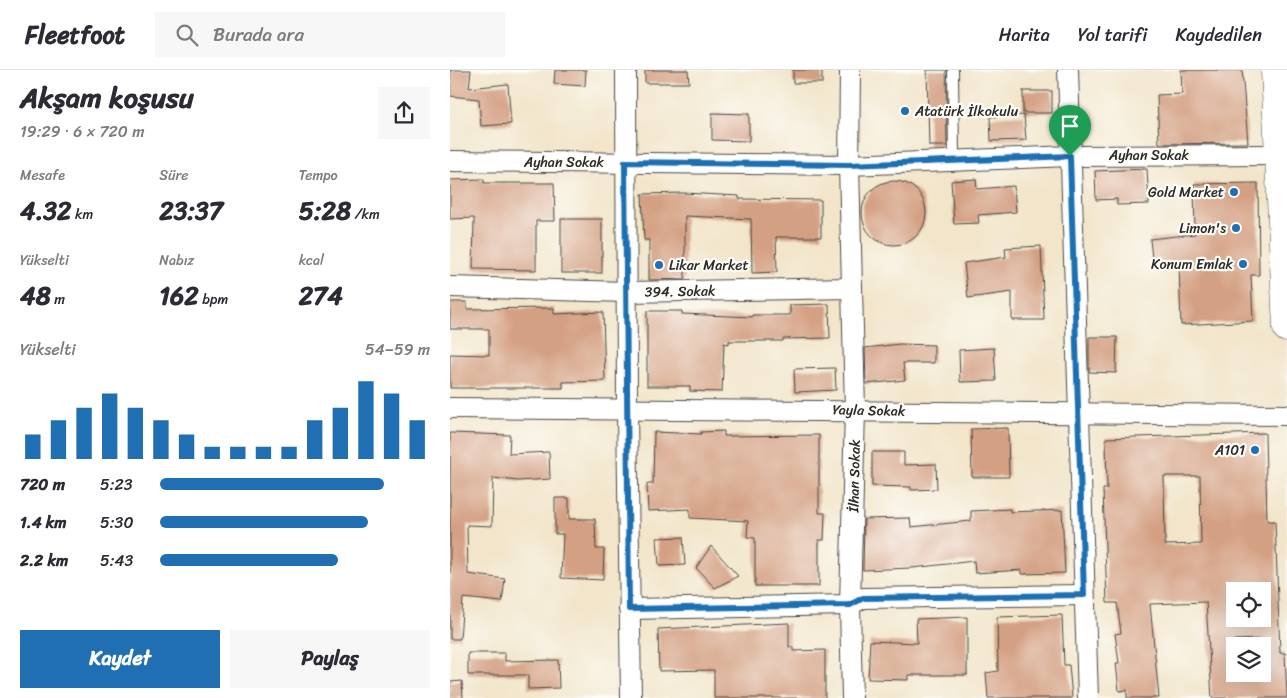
<!DOCTYPE html>
<html lang="tr">
<head>
<meta charset="utf-8">
<style>
	body { margin:0; font-family:Sriracha,sans-serif; background:#f7f7f7; color:#2b2b33; height:100vh; display:flex; flex-direction:column; font-size:19px; white-space:nowrap }
	* { box-sizing:border-box; margin:0 }
	p { font-size:16px; color:#7c7c81 }
	.icon { flex:none; width:28px; height:28px; fill:none; stroke:currentColor; stroke-width:2; stroke-linecap:round; stroke-linejoin:round }
	.map { position:relative; flex:1; overflow:hidden }
	.sheet { display:flex; flex-direction:column; background:#fff; width:450px }
	.sheet>* { flex:none }
	.fabs { position:absolute; left:776px; top:512px; display:grid; gap:10px }
	.fabs a { display:grid; place-items:center; width:45px; height:45px; border-radius:0px; background:#fff; box-shadow:0 5px 20px #0002; font-size:25px }
	.pin { position:absolute; display:grid; place-items:center; width:42px; height:42px; color:#fff; margin:-51px -21px; border-radius:50% 50% 50% 0; rotate:-45deg; box-shadow:0 0 5px #0007 }
	.pin .icon { rotate:45deg }
	.round { display:grid; place-items:center; flex:none; width:52px; height:52px; border-radius:0px; background:#f7f7f7 }
	.head { display:flex; align-items:center; justify-content:space-between; height:85px; padding:0 20px }
	h1 { font-size:28px; font-weight:800; line-height:38px }
	.stats { display:grid; grid-template-columns:repeat(3,1fr); gap:8px; height:85px; padding:5px 20px }
	.stats div { display:grid; align-content:center }
	.stats b { font-size:25px; font-weight:800 }
	.stats small { font-size:14px; font-weight:400 }
	.stats p { font-size:14px }
	.chart { height:140px; padding:10px 20px }
	.chart p { display:flex; justify-content:space-between }
	.chart svg { width:100%; height:90px; margin-top:5px; stroke:#1f6fb2; stroke-width:6 }
	.primary-button { display:flex; gap:10px; margin-top:auto; padding:10px 20px }
	.primary-button a { flex:1; height:58px; border-radius:0px; background:#1f6fb2; color:#fff; font-size:20px; font-weight:800; line-height:58px; text-align:center }
	.primary-button a+a { background:#f7f7f7; color:#2b2b33 }
	ul { padding:0 20px; list-style:none; font-size:16px }
	li { display:grid; grid-template-columns:80px 60px 1fr; align-items:center; height:38px }
	li i { height:12px; border-radius:6px; background:#1f6fb2 }
	header { display:flex; align-items:center; gap:30px; box-sizing:border-box; height:70px; padding:0 25px; background:#fff; border-bottom:1px solid #e1e1e2 }
	header strong { font-size:24px }
	nav { display:flex; gap:28px; margin-inline-start:auto; font-size:18px }
	.search { width:350px; height:45px; background:#f7f7f7; display:flex; align-items:center; gap:12px; box-sizing:border-box; padding:0 18px; border-radius:0px; color:#7c7c81; font-size:19px }
	main { display:flex; flex:1; min-height:0 }
	.map>svg:first-child { display:block }
	.building { fill:#d4a083; fill-rule:evenodd }
	.lines { fill:none; stroke-linecap:round; stroke-linejoin:round }
	.lane-casing { stroke:#494743; stroke-width:12 }
	.street-casing { stroke:#494743; stroke-width:22 }
	.secondary-casing { stroke:#494743; stroke-width:29 }
	.lane { stroke:#fff; stroke-width:10 }
	.street { stroke:#fff; stroke-width:20 }
	.secondary { stroke:#fff; stroke-width:28 }
	.route-casing { stroke:#fff; stroke-width:10 }
	.route { stroke:#1f6fb2; stroke-width:6 }
	.poi-dot { fill:#1f6fb2; stroke:#fdfcf7; stroke-width:2 }
	.labels { text-anchor:middle; stroke-width:4.5; stroke-linejoin:round; paint-order:stroke }
	.poi-label { font-size:14px; fill:#2b2b2b; stroke:#fdfcf7; text-anchor:end }
	.street-label { font-size:14px; fill:#2b2b2b; stroke:#fdfcf7 }
</style>
</head>
<body>
<header>
<strong>Fleetfoot</strong>
<div class="search"><svg class="icon" aria-label="search" viewBox="0 0 24 24"><circle cx="10" cy="10" r="6"/><path d="M15 15l6 6"/></svg>Burada ara</div>
<nav><a>Harita</a><a>Yol tarifi</a><a>Kaydedilen</a></nav>
</header>
<main>
<section class="sheet">
<div class="head"><div><h1>Akşam koşusu</h1><p>19:29 · 6 × 720 m</p></div><a class="round"><svg class="icon" aria-label="share" viewBox="0 0 24 24"><path d="M12 15V3M7 8l5-5 5 5M5 13v7h14v-7"/></svg></a></div>
<div class="stats">
<div><p>Mesafe</p><b>4.32<small> km</small></b></div>
<div><p>Süre</p><b>23:37</b></div>
<div><p>Tempo</p><b>5:28<small> /km</small></b></div>
</div>
<div class="stats">
<div><p>Yükselti</p><b>48<small> m</small></b></div>
<div><p>Nabız</p><b>162<small> bpm</small></b></div>
<div><p>kcal</p><b>274</b></div>
</div>
<div class="chart"><p><span>Yükselti</span>54–59 m</p>
<svg viewBox="0 0 160 44" preserveAspectRatio="none"><path d="M5 44V32M15 44V25M25 44V19M35 44V12M45 44V19M55 44V25M65 44V32M75 44V38M85 44V38M95 44V38M105 44V38M115 44V25M125 44V19M135 44V6M145 44V12M155 44V25"/></svg>
</div>
<ul>
<li><b>720 m</b>5:23<i style="width:83%"></i></li>
<li><b>1.4 km</b>5:30<i style="width:77%"></i></li>
<li><b>2.2 km</b>5:43<i style="width:66%"></i></li>
</ul>
<div class="primary-button"><a>Kaydet</a><a>Paylaş</a></div>
</section>
<div class="map">
<svg width="837" height="628" viewBox="0 0 837 628">
	<rect width="100%" height="100%" fill="#fdfcf7"/>
	<filter id="ink" filterUnits="userSpaceOnUse"><feTurbulence type="fractalNoise" baseFrequency=".02" numOctaves="2"/><feDisplacementMap in="SourceGraphic" scale="10" xChannelSelector="R" yChannelSelector="G"/><feConvolveMatrix kernelMatrix="1 2 1 2 8 2 1 2 1" color-interpolation-filters="sRGB"/></filter>
	<filter id="wash" filterUnits="userSpaceOnUse"><feTurbulence type="fractalNoise" baseFrequency=".0096" numOctaves="4" result="noise"/><feDisplacementMap in="SourceGraphic" scale="20" xChannelSelector="R" yChannelSelector="G"/><feGaussianBlur stdDeviation="1.12" result="paint"/><feColorMatrix in="noise" values="0 0 0 0 0 0 0 0 0 0 0 0 0 0 0 0 0 1.4 0 .05"/><feComposite in="paint" operator="in"/></filter>
	<g filter="url(#wash)">
		<rect width="100%" height="100%" fill="#f2e5ca"/>
		<g id="blocks">
			<g class="building">
				<polygon points="0,0 21,0 19,18 58,14 61,54 31,56 29,29 0,26"/>
				<polygon points="105,0 136,0 135,16 104,14"/>
				<polygon points="195,0 238,0 239,13 195,13"/>
				<rect x="343" y="0" width="29" height="13"/>
				<polygon points="477,0 496,0 497,76 479,76"/>
				<polygon points="731,0 792,0 798,73 709,74 707,25 732,24"/>
				<rect x="573" y="21" width="29" height="22"/>
				<polygon points="262,43 299,44 299,71 262,70"/>
				<polygon points="574,45 576,70 541,71 540,47"/>
				<polygon points="697,99 699,134 667,135 667,129 646,130 645,101"/>
				<polygon points="34,109 34,113 104,113 105,151 86,151 86,200 23,199 24,148 0,149 0,110"/>
				<polygon points="526,109 527,119 564,116 566,142 528,145 529,153 504,154 501,111"/>
				<circle cx="444" cy="143" r="32"/>
				<polygon points="808,113 809,205 801,205 803,251 731,255 729,194 703,198 700,169 745,164 744,114"/>
				<polygon points="234,123 289,126 289,129 371,130 371,167 326,167 327,202 302,203 301,149 235,146 235,209 199,210 199,170 194,170 192,124"/>
				<rect x="111" y="149" width="41" height="54"/>
				<polygon points="591,176 594,250 562,250 562,222 518,228 514,193 556,187 555,178"/>
				<polygon points="0,232 17,232 17,239 104,238 104,244 153,242 155,311 113,312 113,318 0,318 0,284 39,285 39,259 0,259"/>
				<polygon points="379,234 380,268 333,269 333,271 279,271 279,274 274,273 272,322 240,321 240,316 197,316 197,241 232,241 232,244 302,247 302,245 340,245 340,235"/>
				<polygon points="639,267 667,267 666,303 639,302"/>
				<polygon points="450,274 484,275 484,293 453,293 455,310 416,314 415,278"/>
				<polygon points="544,278 546,311 510,312 509,280"/>
				<polygon points="385,298 386,320 345,322 344,299"/>
				<polygon points="558,358 559,407 522,407 521,359"/>
				<polygon points="274,361 274,366 369,365 369,443 375,443 374,470 369,470 369,516 305,516 305,468 297,467 298,451 240,448 240,439 198,441 197,414 203,414 204,362 251,364 251,362"/>
				<polygon points="0,363 60,365 59,384 99,382 100,409 68,411 43,408 42,456 17,455 18,504 55,509 52,532 13,528 10,569 0,569"/>
				<path d="M815,363L817,451H825L830,583H835L837,628H762L756,532L700,534L709,628H677V620L669,621L666,593H669L665,564L671,563L667,533H657L653,419H657L656,368ZM714,406H750L751,474L715,475ZM785,521H812V549H785ZM812,569V604H785V570Z"/>
				<polygon points="422,382 454,382 454,395 486,394 487,419 461,420 461,417 422,416"/>
				<polygon points="105,428 119,428 119,449 145,449 146,479 154,479 153,510 111,508 113,464 105,464"/>
				<polygon points="560,439 560,442 612,440 615,503 572,504 572,500 525,503 524,491 462,498 413,500 414,449 460,448 461,457 521,451 521,441"/>
				<polygon points="233,467 235,495 209,496 207,468"/>
				<polygon points="261,476 288,506 265,518 246,498"/>
				<polygon points="612,545 614,595 619,595 622,628 538,628 536,603 548,601 547,547"/>
				<polygon points="517,547 517,605 458,605 458,610 418,609 420,571 467,573 466,549"/>
				<polygon points="339,553 339,577 343,577 343,581 375,580 375,628 264,628 264,600 209,601 208,559"/>
				<polygon points="18,583 55,583 55,591 108,590 109,618 78,619 78,605 18,605"/>
				<polygon points="12,611 13,628 0,628 0,612"/>
			</g>
		</g>
	</g>
	<g filter="url(#ink)">
		<use href="#blocks" fill-opacity="0" stroke="#494743" stroke-width="1"/>
		<g class="lines">
			<g class="lane-casing">
				<polyline id="lane" points="503,0 504,90"/>
			</g>
			<g class="street-casing">
				<g id="street">
					<polyline points="176,0 177,341 181,628"/>
					<polyline points="400,0 399,95 405,340 400,535 402,628"/>
					<polyline points="618,0 638,628"/>
					<polyline points="0,91 399,95 620,86 828,85"/>
					<polyline points="0,217 177,222 401,218"/>
					<polyline points="0,338 837,345"/>
					<polyline points="179,539 400,535 413,528 634,525"/>
				</g>
			</g>
			<g class="secondary-casing">
				<polyline id="secondary" points="825,0 837,258"/>
			</g>
			<use href="#lane" class="lane"/>
			<use href="#street" class="street"/>
			<use href="#secondary" class="secondary"/>
		</g>
	</g>
	<g class="lines" filter="url(#ink)">
		<g class="route-casing">
			<polygon id="route" points="620,86 634,525 413,528 400,535 179,539 175,92 399,95"/>
		</g>
		<use href="#route" class="route"/>
	</g>
	<g class="poi-dot">
		<circle cx="455" cy="41" r="5"/>
		<circle cx="784" cy="122" r="5"/>
		<circle cx="786" cy="158" r="5"/>
		<circle cx="793" cy="194" r="5"/>
		<circle cx="209" cy="195" r="5"/>
		<circle cx="805" cy="380" r="5"/>
	</g>
	<g class="labels">
		<g class="poi-label">
			<text x="465" y="46" text-anchor="start">Atatürk İlkokulu</text>
			<text x="774" y="127">Gold Market</text>
			<text x="776" y="163">Limon's</text>
			<text x="783" y="199">Konum Emlak</text>
			<text x="219" y="200" text-anchor="start">Likar Market</text>
			<text x="795" y="385">A101</text>
		</g>
		<g class="street-label">
			<text x="699" y="90">Ayhan Sokak</text>
			<text x="114" y="97">Ayhan Sokak</text>
			<text transform="translate(230 221) rotate(-1)" y="5">394. Sokak</text>
			<text transform="translate(419 340) rotate(1)" y="5">Yayla Sokak</text>
			<text transform="translate(404 406) rotate(-89)" y="5">İlhan Sokak</text>
		</g>
	</g>
</svg>
<div class="fabs">
<a><svg class="icon" aria-label="locate" viewBox="0 0 24 24"><circle cx="12" cy="12" r="6"/><path d="M12 2v4M12 18v4M2 12h4M18 12h4"/></svg></a>
<a><svg class="icon" aria-label="layers" viewBox="0 0 24 24"><path d="M12 4l9 5-9 5-9-5zM3 14l9 5 9-5"/></svg></a>
</div>
<div class="pin" style="left:620px;top:86px;background:#1e9e55"><svg class="icon" aria-label="arrive" viewBox="0 0 24 24"><path d="M6 21V4h12l-3 4 3 4H6"/></svg></div>
</div>
</main>
</body>
</html>
